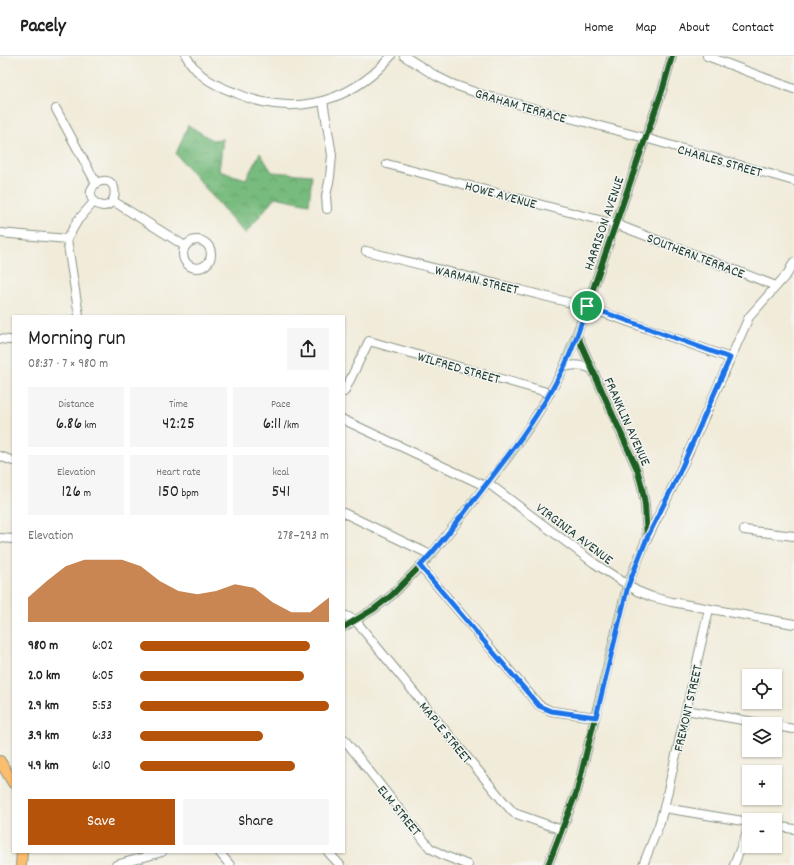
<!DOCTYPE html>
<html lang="en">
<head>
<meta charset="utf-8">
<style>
	body { margin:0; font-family:Dekko,sans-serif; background:#f6f6f6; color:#222; height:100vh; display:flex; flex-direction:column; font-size:15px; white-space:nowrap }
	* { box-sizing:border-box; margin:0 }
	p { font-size:13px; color:#767676 }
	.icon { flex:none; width:22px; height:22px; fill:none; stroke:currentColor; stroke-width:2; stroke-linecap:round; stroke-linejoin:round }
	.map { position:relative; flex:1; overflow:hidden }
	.panel { position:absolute; left:12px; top:259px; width:333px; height:538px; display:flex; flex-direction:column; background:#fff; border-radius:0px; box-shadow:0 1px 3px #0004 }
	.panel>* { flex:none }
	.buttons { position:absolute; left:742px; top:613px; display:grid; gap:8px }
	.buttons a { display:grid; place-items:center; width:40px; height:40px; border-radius:0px; background:#fff; box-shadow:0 1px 3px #0004; font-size:20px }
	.pin { position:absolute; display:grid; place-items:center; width:34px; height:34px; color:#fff; margin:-17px; border:2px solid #fff; border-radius:50%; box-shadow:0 1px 4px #0007 }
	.round { display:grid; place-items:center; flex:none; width:42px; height:42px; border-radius:0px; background:#f6f6f6 }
	.overview { display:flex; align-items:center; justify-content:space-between; height:68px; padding:0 16px }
	h1 { font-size:22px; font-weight:600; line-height:30px }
	.figures { display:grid; grid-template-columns:repeat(3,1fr); gap:6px; height:68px; padding:4px 16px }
	.figures div { display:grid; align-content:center; border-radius:0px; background:#f6f6f6; text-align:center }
	.figures b { font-size:17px; font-weight:600 }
	.figures small { font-size:11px; font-weight:400 }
	.figures p { font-size:11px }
	.chart { height:112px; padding:8px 16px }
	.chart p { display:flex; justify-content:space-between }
	.chart svg { width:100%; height:72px; margin-top:4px; fill:#b45309; opacity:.7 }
	.cta { display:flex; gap:8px; margin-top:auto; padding:8px 16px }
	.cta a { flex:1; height:46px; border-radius:0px; background:#b45309; color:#fff; font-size:16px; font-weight:600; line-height:46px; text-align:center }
	.cta a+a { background:#f6f6f6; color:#222 }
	ul { padding:0 16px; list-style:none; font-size:13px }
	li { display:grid; grid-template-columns:64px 48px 1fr; align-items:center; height:30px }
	li i { height:10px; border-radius:5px; background:#b45309 }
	header { display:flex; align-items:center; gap:24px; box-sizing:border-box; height:56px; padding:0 20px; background:#fff; border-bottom:1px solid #e0e0e0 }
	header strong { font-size:19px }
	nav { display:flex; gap:22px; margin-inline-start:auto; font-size:14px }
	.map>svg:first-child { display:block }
	.forest { fill:url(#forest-crowns); stroke:#4c7c59 }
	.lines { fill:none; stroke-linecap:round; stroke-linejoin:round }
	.minor-casing { stroke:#889486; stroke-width:10 }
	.major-casing { stroke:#889486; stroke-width:12 }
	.minor { stroke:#fff; stroke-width:8 }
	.major { stroke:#fbbd6e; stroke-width:10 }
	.cycleway-casing { stroke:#f6f6f2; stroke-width:8 }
	.cycleway { stroke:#1b5e20; stroke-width:6 }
	.route-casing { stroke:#fff; stroke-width:8 }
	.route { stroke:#1a73e8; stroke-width:5 }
	.labels { text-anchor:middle; stroke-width:3; stroke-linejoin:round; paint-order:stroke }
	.street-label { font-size:14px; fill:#1f3d34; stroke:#f6f6f2 }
</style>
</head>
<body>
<header>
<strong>Pacely</strong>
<nav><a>Home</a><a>Map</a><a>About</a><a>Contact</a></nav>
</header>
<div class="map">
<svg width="794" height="809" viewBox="0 0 794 809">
	<defs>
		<pattern id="forest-crowns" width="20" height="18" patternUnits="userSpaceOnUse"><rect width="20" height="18" fill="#78bb7e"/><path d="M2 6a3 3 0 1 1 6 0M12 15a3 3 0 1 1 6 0" fill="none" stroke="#629968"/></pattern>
	</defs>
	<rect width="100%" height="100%" fill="#f6f6f2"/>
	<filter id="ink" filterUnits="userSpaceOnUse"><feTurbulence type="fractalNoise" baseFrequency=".025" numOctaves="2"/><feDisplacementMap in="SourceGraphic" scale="8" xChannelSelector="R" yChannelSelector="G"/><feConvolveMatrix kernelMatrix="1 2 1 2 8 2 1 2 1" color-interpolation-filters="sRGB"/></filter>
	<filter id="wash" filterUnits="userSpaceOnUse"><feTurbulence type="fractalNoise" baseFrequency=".012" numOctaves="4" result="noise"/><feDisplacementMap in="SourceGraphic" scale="16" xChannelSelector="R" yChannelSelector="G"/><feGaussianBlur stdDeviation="0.9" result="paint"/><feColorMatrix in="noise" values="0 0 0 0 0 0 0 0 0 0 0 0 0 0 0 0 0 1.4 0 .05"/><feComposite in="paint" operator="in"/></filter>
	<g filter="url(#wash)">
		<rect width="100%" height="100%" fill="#f1ebd9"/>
		<polygon class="forest" points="188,69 212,84 223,83 219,115 246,123 260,97 272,116 312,119 309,148 275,141 245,178 176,98"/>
	</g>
	<g filter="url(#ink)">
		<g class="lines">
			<g class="minor-casing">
				<g id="minor">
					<path d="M186,0C198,21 214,29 236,37C245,41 253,44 263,46C312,57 359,38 391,0"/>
					<polyline points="404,0 436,20 452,28 480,38 645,82 794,125"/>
					<polyline points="707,0 794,33"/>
					<polyline points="323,45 332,99 330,121 326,140 327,153"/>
					<polyline points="56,53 96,127"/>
					<polyline points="387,108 618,169 776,230"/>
					<polyline points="113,145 185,190"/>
					<path d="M94,146C118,164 124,114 96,127"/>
					<path d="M94,146C89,139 90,133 96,127"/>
					<polyline points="0,177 67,183"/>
					<polyline points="67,183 79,260"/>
					<polyline points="67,183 78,164 94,146"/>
					<circle cx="197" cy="198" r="14"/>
					<polyline points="366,195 587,251 730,302"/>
					<polyline points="0,283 9,284"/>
					<path d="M564,311C575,308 581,309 592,313"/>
					<polyline points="344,336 369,285 550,337"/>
					<polyline points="344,364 485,430"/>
					<polyline points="0,400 13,405"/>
					<polyline points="488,427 594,507 637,535 652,541 672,546 794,568"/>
					<polyline points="344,457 431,499"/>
					<polyline points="744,474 794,480"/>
					<polyline points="648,481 677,422 749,261 788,217 794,206"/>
					<polyline points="0,482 13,483"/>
					<polyline points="420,510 539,649 551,655 595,661"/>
					<polyline points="344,559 355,564 503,745 514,757 562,774"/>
					<polyline points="344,571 374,553 392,539 431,499 509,400 530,370 555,328 564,311 585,256 663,32 672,0"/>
					<polyline points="686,654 765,668"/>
					<polyline points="775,670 794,673"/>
					<polyline points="344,683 430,792 445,800 468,809"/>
					<polyline points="664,752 749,766"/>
					<polyline points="775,770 794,773"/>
					<polyline points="219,796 230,809"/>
					<polyline points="328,796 340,809"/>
					<polyline points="116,809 162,796"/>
					<polyline points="548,809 577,735 627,530 647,482 645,449 642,431 637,413 577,279"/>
					<polyline points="643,809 659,769 664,752 709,553"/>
					<polyline points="734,809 749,771"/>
				</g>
			</g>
			<g class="major-casing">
				<g id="major">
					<polyline points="0,705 13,727"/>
					<polyline points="21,809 22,796"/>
				</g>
			</g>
			<use href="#minor" class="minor"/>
			<use href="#major" class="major"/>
			<g class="cycleway-casing">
				<g id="cycleway">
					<polyline points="344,571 374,553 392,539 431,499 509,400 530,370 555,328 564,311 585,256 663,32 672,0"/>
					<polyline points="548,809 577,735 627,530 647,482 645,449 642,431 637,413 577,279"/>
				</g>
			</g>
			<use href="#cycleway" class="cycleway"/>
		</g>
	</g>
	<g class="lines" filter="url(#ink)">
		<g class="route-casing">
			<path id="route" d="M587,250L730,302L677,422L647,482L628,530L596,661L551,655L539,650L420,510C441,488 459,463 478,439C509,399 540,359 563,313C573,294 580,271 587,250Z"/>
		</g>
		<use href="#route" class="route"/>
	</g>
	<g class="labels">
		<g class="street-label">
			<text transform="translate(521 49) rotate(16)" y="5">GRAHAM TERRACE</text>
			<text transform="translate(720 104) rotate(16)" y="5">CHARLES STREET</text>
			<text transform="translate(501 138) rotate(15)" y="5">HOWE AVENUE</text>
			<text transform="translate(603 167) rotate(-71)" y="5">HARRISON AVENUE</text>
			<text transform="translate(696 199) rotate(21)" y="5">SOUTHERN TERRACE</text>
			<text transform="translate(477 223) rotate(14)" y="5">WARMAN STREET</text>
			<text transform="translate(459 311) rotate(16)" y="5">WILFRED STREET</text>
			<text transform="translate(628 365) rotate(66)" y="5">FRANKLIN AVENUE</text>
			<text transform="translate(575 477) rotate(37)" y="5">VIRGINIA AVENUE</text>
			<text transform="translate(687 652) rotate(-77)" y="5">FREMONT STREET</text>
			<text transform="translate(446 676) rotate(51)" y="5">MAPLE STREET</text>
			<text transform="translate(400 754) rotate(51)" y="5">ELM STREET</text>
		</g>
	</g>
</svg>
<div class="buttons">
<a><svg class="icon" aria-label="locate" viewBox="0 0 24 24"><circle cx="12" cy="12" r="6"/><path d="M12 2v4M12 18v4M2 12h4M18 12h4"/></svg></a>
<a><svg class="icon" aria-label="layers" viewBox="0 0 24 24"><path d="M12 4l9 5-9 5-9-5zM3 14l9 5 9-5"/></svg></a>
<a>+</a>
<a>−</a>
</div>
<div class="pin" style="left:587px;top:250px;background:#1e9e55"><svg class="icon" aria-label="arrive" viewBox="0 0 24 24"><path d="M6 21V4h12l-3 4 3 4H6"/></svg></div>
<section class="panel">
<div class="overview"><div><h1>Morning run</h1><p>08:37 · 7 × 980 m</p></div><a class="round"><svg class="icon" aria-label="share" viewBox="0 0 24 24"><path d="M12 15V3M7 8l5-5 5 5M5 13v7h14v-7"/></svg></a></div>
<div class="figures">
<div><p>Distance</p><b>6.86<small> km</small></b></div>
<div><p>Time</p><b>42:25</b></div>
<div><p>Pace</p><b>6:11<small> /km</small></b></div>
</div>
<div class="figures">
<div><p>Elevation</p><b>126<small> m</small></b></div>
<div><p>Heart rate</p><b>150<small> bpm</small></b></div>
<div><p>kcal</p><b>541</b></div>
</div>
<div class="chart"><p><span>Elevation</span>278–293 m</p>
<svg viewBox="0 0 160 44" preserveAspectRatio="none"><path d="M0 44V29L10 19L20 10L30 6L40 6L50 6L60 10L70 19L80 25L90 27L100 25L110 21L120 23L130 32L140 38L150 38L160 29V44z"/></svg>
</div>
<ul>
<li><b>980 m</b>6:02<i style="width:90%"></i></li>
<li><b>2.0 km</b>6:05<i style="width:87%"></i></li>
<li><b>2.9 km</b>5:53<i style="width:100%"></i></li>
<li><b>3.9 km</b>6:33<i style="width:65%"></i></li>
<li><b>4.9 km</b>6:10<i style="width:82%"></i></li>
</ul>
<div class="cta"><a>Save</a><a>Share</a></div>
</section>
</div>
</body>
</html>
